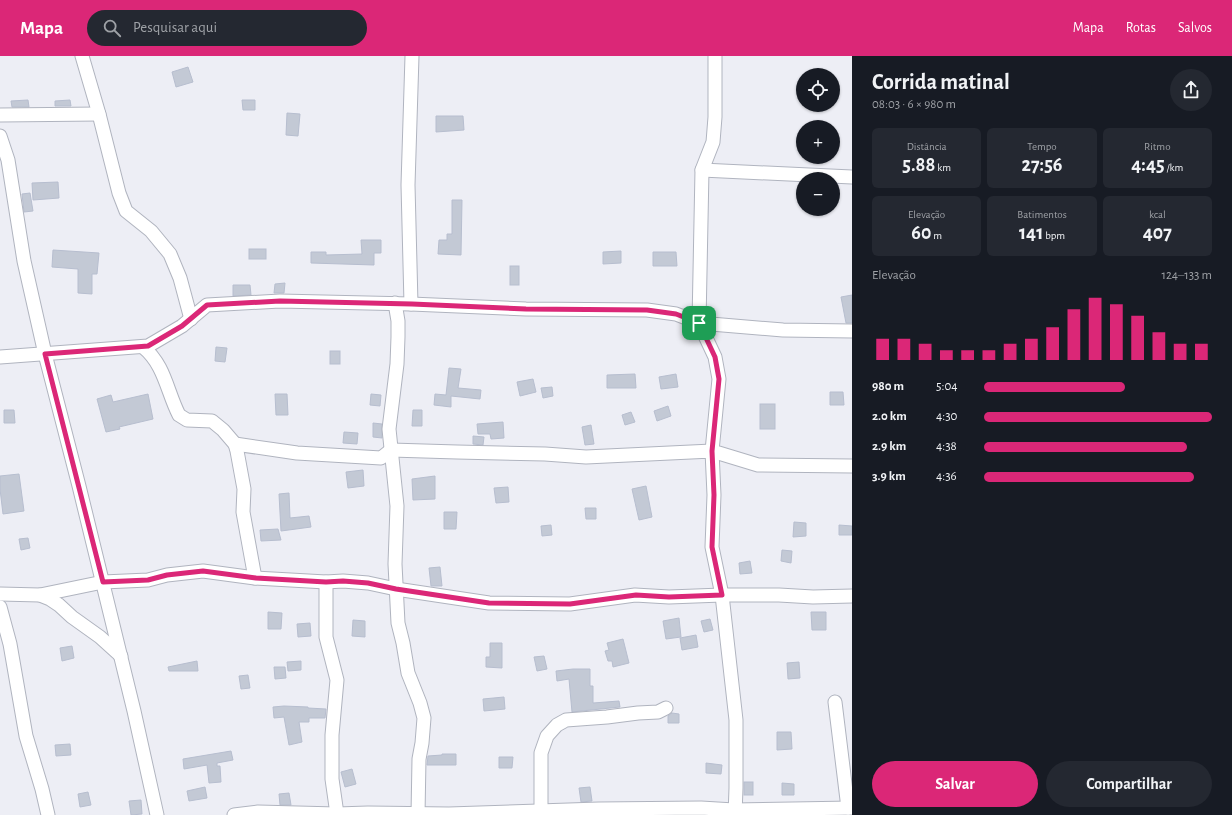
<!DOCTYPE html>
<html lang="pt">
<head>
<meta charset="utf-8">
<style>
	body { margin:0; font-family:"Alegreya Sans",sans-serif; background:#242831; color:#f1f3f6; height:100vh; display:flex; flex-direction:column; font-size:15px; white-space:nowrap }
	* { box-sizing:border-box; margin:0 }
	p { font-size:13px; color:#9ea1a6 }
	.icon { flex:none; width:22px; height:22px; fill:none; stroke:currentColor; stroke-width:2; stroke-linecap:round; stroke-linejoin:round }
	.map { position:relative; flex:1; overflow:hidden }
	.drawer { display:flex; flex-direction:column; background:#171b24; width:380px }
	.drawer>* { flex:none }
	.tools { position:absolute; left:796px; top:12px; display:grid; gap:8px }
	.tools a { display:grid; place-items:center; width:44px; height:44px; border-radius:50%; background:#171b24; box-shadow:0 1px 3px #0004; font-size:20px }
	.pin { position:absolute; display:grid; place-items:center; width:34px; height:34px; color:#fff; margin:-17px; border-radius:8px; box-shadow:0 2px 6px #0006 }
	.round { display:grid; place-items:center; flex:none; width:42px; height:42px; border-radius:21px; background:#242831 }
	.summary { display:flex; align-items:center; justify-content:space-between; height:68px; padding:0 20px }
	h1 { font-size:22px; font-weight:700; line-height:30px }
	.stats { display:grid; grid-template-columns:repeat(3,1fr); gap:6px; height:68px; padding:4px 20px }
	.stats div { display:grid; align-content:center; border-radius:6px; background:#242831; text-align:center }
	.stats b { font-size:20px; font-weight:700 }
	.stats small { font-size:11px; font-weight:400 }
	.stats p { font-size:11px }
	.chart { height:112px; padding:8px 20px }
	.chart p { display:flex; justify-content:space-between }
	.chart svg { width:100%; height:72px; margin-top:4px; stroke:#db2777; stroke-width:6 }
	.cta { display:flex; gap:8px; margin-top:auto; padding:8px 20px }
	.cta a { flex:1; height:46px; border-radius:24px; background:#db2777; color:#fff; font-size:16px; font-weight:700; line-height:46px; text-align:center }
	.cta a+a { background:#242831; color:#f1f3f6 }
	ul { padding:0 20px; list-style:none; font-size:13px }
	li { display:grid; grid-template-columns:64px 48px 1fr; align-items:center; height:30px }
	li i { height:10px; border-radius:5px; background:#db2777 }
	header { display:flex; align-items:center; gap:24px; box-sizing:border-box; height:56px; padding:0 20px; background:#db2777; color:#fff }
	header strong { font-size:19px }
	nav { display:flex; gap:22px; margin-inline-start:auto; font-size:14px }
	.search { width:280px; height:36px; background:#242831; display:flex; align-items:center; gap:10px; box-sizing:border-box; padding:0 14px; border-radius:22px; color:#9ea1a6; font-size:15px }
	main { display:flex; flex:1; min-height:0 }
	.map>svg:first-child { display:block }
	.building { fill:#c3c9d5; stroke:#b7becf }
	.lines { fill:none; stroke-linecap:round; stroke-linejoin:round }
	.street-casing { stroke:#b0b4bf; stroke-width:15 }
	.street { stroke:#fff; stroke-width:13 }
	.route-casing { stroke:#fff; stroke-width:8 }
	.route { stroke:#db2777; stroke-width:5 }
</style>
</head>
<body>
<header>
<strong>Mapa</strong>
<div class="search"><svg class="icon" aria-label="search" viewBox="0 0 24 24"><circle cx="10" cy="10" r="6"/><path d="M15 15l6 6"/></svg>Pesquisar aqui</div>
<nav><a>Mapa</a><a>Rotas</a><a>Salvos</a></nav>
</header>
<main>
<div class="map">
<svg width="852" height="759" viewBox="0 0 852 759">
	<rect width="100%" height="100%" fill="#edeef5"/>
	<g class="building">
		<polygon points="188,11 193,26 176,31 172,16"/>
		<polygon points="28,44 29,51 12,51 11,45"/>
		<polygon points="70,44 71,50 55,50 55,45"/>
		<polygon points="242,44 255,44 255,54 243,54"/>
		<polygon points="287,57 300,58 298,80 286,79"/>
		<polygon points="436,60 463,60 464,74 436,76"/>
		<polygon points="58,126 59,142 33,144 32,127"/>
		<polygon points="30,137 33,155 24,156 22,138"/>
		<polygon points="452,144 462,144 461,199 438,198 439,184 447,184 447,178 452,178"/>
		<polygon points="361,184 381,184 381,197 374,197 374,209 311,207 311,196 326,196 326,199 362,198"/>
		<rect x="249" y="193" width="17" height="10"/>
		<polygon points="53,194 99,197 97,218 92,218 92,238 78,237 78,213 52,211"/>
		<polygon points="621,195 621,207 603,208 603,196"/>
		<polygon points="653,196 676,196 677,210 653,210"/>
		<rect x="510" y="210" width="9" height="19"/>
		<polygon points="285,227 284,237 274,237 275,228"/>
		<polygon points="233,229 250,229 251,239 233,240"/>
		<polygon points="852,239 852,267 846,267 841,241"/>
		<polygon points="216,291 227,292 225,306 215,305"/>
		<rect x="330" y="295" width="10" height="13"/>
		<polygon points="449,312 461,313 458,332 481,334 480,343 451,340 451,351 434,349 435,338 446,339"/>
		<polygon points="635,318 636,332 607,332 607,319"/>
		<polygon points="676,318 678,331 661,333 659,321"/>
		<polygon points="533,323 536,336 520,340 517,326"/>
		<polygon points="552,331 553,340 543,342 541,332"/>
		<polygon points="830,336 843,336 844,349 830,349"/>
		<polygon points="148,338 153,363 119,371 120,373 106,376 97,343 111,339 113,346"/>
		<polygon points="275,338 287,338 288,359 276,359"/>
		<polygon points="371,338 381,339 380,350 370,349"/>
		<rect x="760" y="348" width="15" height="25"/>
		<polygon points="668,350 671,360 657,365 654,355"/>
		<polygon points="4,354 14,354 15,367 4,367"/>
		<polygon points="413,354 422,354 422,370 412,370"/>
		<polygon points="631,356 635,366 625,369 622,359"/>
		<polygon points="503,366 504,382 491,383 490,378 478,378 477,368"/>
		<polygon points="373,367 382,368 382,382 373,381"/>
		<polygon points="591,369 594,388 585,389 582,371"/>
		<polygon points="344,376 358,377 357,388 343,387"/>
		<polygon points="473,380 484,381 483,389 473,388"/>
		<polygon points="363,414 364,430 348,432 346,416"/>
		<polygon points="19,418 24,455 3,458 0,433 0,420"/>
		<polygon points="435,420 435,443 413,444 412,423"/>
		<polygon points="646,430 652,461 639,464 632,433"/>
		<polygon points="508,431 509,446 496,447 494,432"/>
		<polygon points="289,437 290,462 309,460 311,471 281,475 279,438"/>
		<polygon points="585,452 596,452 596,463 586,463"/>
		<polygon points="444,456 457,456 456,473 444,473"/>
		<polygon points="794,466 806,467 806,480 793,481"/>
		<polygon points="551,469 552,479 542,480 541,470"/>
		<polygon points="839,469 852,470 852,479 839,479"/>
		<polygon points="278,473 281,484 261,485 260,474"/>
		<polygon points="28,482 30,492 21,494 19,483"/>
		<polygon points="782,494 792,495 791,507 781,505"/>
		<polygon points="750,505 752,517 740,518 739,507"/>
		<polygon points="440,511 442,530 431,530 429,512"/>
		<polygon points="268,556 282,557 281,573 268,573"/>
		<polygon points="811,556 826,556 826,574 812,574"/>
		<polygon points="679,562 681,581 666,583 663,565"/>
		<polygon points="710,563 713,574 704,576 701,565"/>
		<polygon points="353,564 365,565 365,581 352,580"/>
		<polygon points="310,567 311,580 298,581 297,568"/>
		<polygon points="696,579 698,591 682,594 680,582"/>
		<polygon points="623,583 629,607 613,611 612,605 608,605 605,595 609,594 607,587"/>
		<polygon points="490,587 502,587 502,612 486,611 486,601 490,601"/>
		<polygon points="72,590 74,602 62,605 60,592"/>
		<polygon points="544,600 547,613 537,615 534,601"/>
		<polygon points="197,605 198,615 169,615 168,611"/>
		<polygon points="301,605 301,614 288,615 287,606"/>
		<polygon points="799,606 800,622 788,623 787,607"/>
		<polygon points="274,611 285,611 286,622 275,623"/>
		<polygon points="573,613 590,613 590,630 593,630 593,647 619,645 620,651 572,656 569,623 557,625 556,615"/>
		<polygon points="248,619 250,632 241,633 239,620"/>
		<polygon points="504,641 505,653 484,655 483,643"/>
		<polygon points="284,650 308,651 308,652 326,653 325,662 309,662 309,666 299,666 302,686 289,689 284,661 274,662 273,651"/>
		<polygon points="672,657 679,658 679,667 668,667 668,660"/>
		<polygon points="777,676 791,676 792,693 777,694"/>
		<polygon points="70,688 71,699 56,700 55,689"/>
		<polygon points="231,695 233,704 217,707 217,710 220,710 221,726 209,727 207,709 184,713 183,703"/>
		<polygon points="442,698 456,698 456,709 427,709 428,700 442,699"/>
		<polygon points="499,701 513,701 512,712 499,712"/>
		<polygon points="706,707 722,709 721,718 706,717"/>
		<polygon points="352,713 356,728 345,731 341,716"/>
		<rect x="744" y="726" width="9" height="13"/>
		<polygon points="782,727 794,728 794,739 782,739"/>
		<polygon points="205,731 207,742 189,745 187,735"/>
		<polygon points="590,731 592,745 581,746 579,732"/>
		<polygon points="88,736 91,749 80,751 78,738"/>
		<polygon points="289,737 291,749 280,749 279,738"/>
		<polygon points="141,744 142,758 131,759 129,745"/>
	</g>
	<g class="lines">
		<g class="street-casing">
			<g id="street">
				<polyline points="82,0 99,58 119,137 126,155 151,175 170,198 180,222 191,263"/>
				<polyline points="715,0 715,61 713,86 702,114 699,267 715,301 719,323 712,395 758,409 852,410"/>
				<polyline points="0,59 99,58"/>
				<polyline points="0,80 8,104 24,205 45,298 79,430 134,655 157,759"/>
				<polyline points="702,114 852,121"/>
				<polyline points="395,247 398,265 398,281 397,308 389,373 397,450 395,508 398,567 403,587 408,617 420,647 424,662 422,687 419,703 418,759"/>
				<polyline points="411,248 408,129 412,0"/>
				<path d="M143,291C165,309 167,336 179,359L187,364L212,365L223,374L235,388L237,395L244,433L243,456L255,522"/>
				<polyline points="0,301 148,290 182,270 207,249 280,245 411,248 526,253 647,254 676,258 699,267 783,274 852,275"/>
				<polyline points="235,388 297,397 381,402 391,394 457,396 545,398 586,401 712,395 714,439 712,491 722,539 736,664 736,732 735,759"/>
				<polyline points="326,526 326,581 337,624 332,679 332,723 337,758"/>
				<polyline points="0,538 40,539 50,543 59,549 72,561 100,581 121,600"/>
				<polyline points="40,539 103,526 148,524 167,519 203,515 255,522 326,526 343,525 368,527 396,533 489,547 570,548 635,539 669,541 722,539 779,539 813,541 852,540"/>
				<polyline points="0,551 10,588 26,680 42,733 48,759"/>
				<polyline points="835,646 848,752"/>
				<polyline points="234,759 258,756 337,758 368,757 449,758 599,753 701,752 734,754 852,752"/>
				<polyline points="541,759 541,697 547,680 557,669 566,664 607,661 638,657 658,656 666,652"/>
			</g>
		</g>
		<use href="#street" class="street"/>
	</g>
	<g class="lines">
		<g class="route-casing">
			<polygon id="route" points="280,245 412,248 526,253 647,254 676,258 699,267 715,301 719,323 712,395 714,439 712,491 722,539 669,541 636,539 570,548 489,547 396,533 368,527 343,525 326,526 256,522 203,515 167,519 148,524 103,526 45,298 148,290 182,270 207,249"/>
		</g>
		<use href="#route" class="route"/>
	</g>
</svg>
<div class="tools">
<a><svg class="icon" aria-label="locate" viewBox="0 0 24 24"><circle cx="12" cy="12" r="6"/><path d="M12 2v4M12 18v4M2 12h4M18 12h4"/></svg></a>
<a>+</a>
<a>−</a>
</div>
<div class="pin" style="left:699px;top:267px;background:#1e9e55"><svg class="icon" aria-label="arrive" viewBox="0 0 24 24"><path d="M6 21V4h12l-3 4 3 4H6"/></svg></div>
</div>
<section class="drawer">
<div class="summary"><div><h1>Corrida matinal</h1><p>08:03 · 6 × 980 m</p></div><a class="round"><svg class="icon" aria-label="share" viewBox="0 0 24 24"><path d="M12 15V3M7 8l5-5 5 5M5 13v7h14v-7"/></svg></a></div>
<div class="stats">
<div><p>Distância</p><b>5.88<small> km</small></b></div>
<div><p>Tempo</p><b>27:56</b></div>
<div><p>Ritmo</p><b>4:45<small> /km</small></b></div>
</div>
<div class="stats">
<div><p>Elevação</p><b>60<small> m</small></b></div>
<div><p>Batimentos</p><b>141<small> bpm</small></b></div>
<div><p>kcal</p><b>407</b></div>
</div>
<div class="chart"><p><span>Elevação</span>124–133 m</p>
<svg viewBox="0 0 160 44" preserveAspectRatio="none"><path d="M5 44V31M15 44V31M25 44V34M35 44V38M45 44V38M55 44V38M65 44V34M75 44V31M85 44V24M95 44V13M105 44V6M115 44V10M125 44V17M135 44V27M145 44V34M155 44V34"/></svg>
</div>
<ul>
<li><b>980 m</b>5:04<i style="width:62%"></i></li>
<li><b>2.0 km</b>4:30<i style="width:100%"></i></li>
<li><b>2.9 km</b>4:38<i style="width:89%"></i></li>
<li><b>3.9 km</b>4:36<i style="width:92%"></i></li>
</ul>
<div class="cta"><a>Salvar</a><a>Compartilhar</a></div>
</section>
</main>
</body>
</html>
